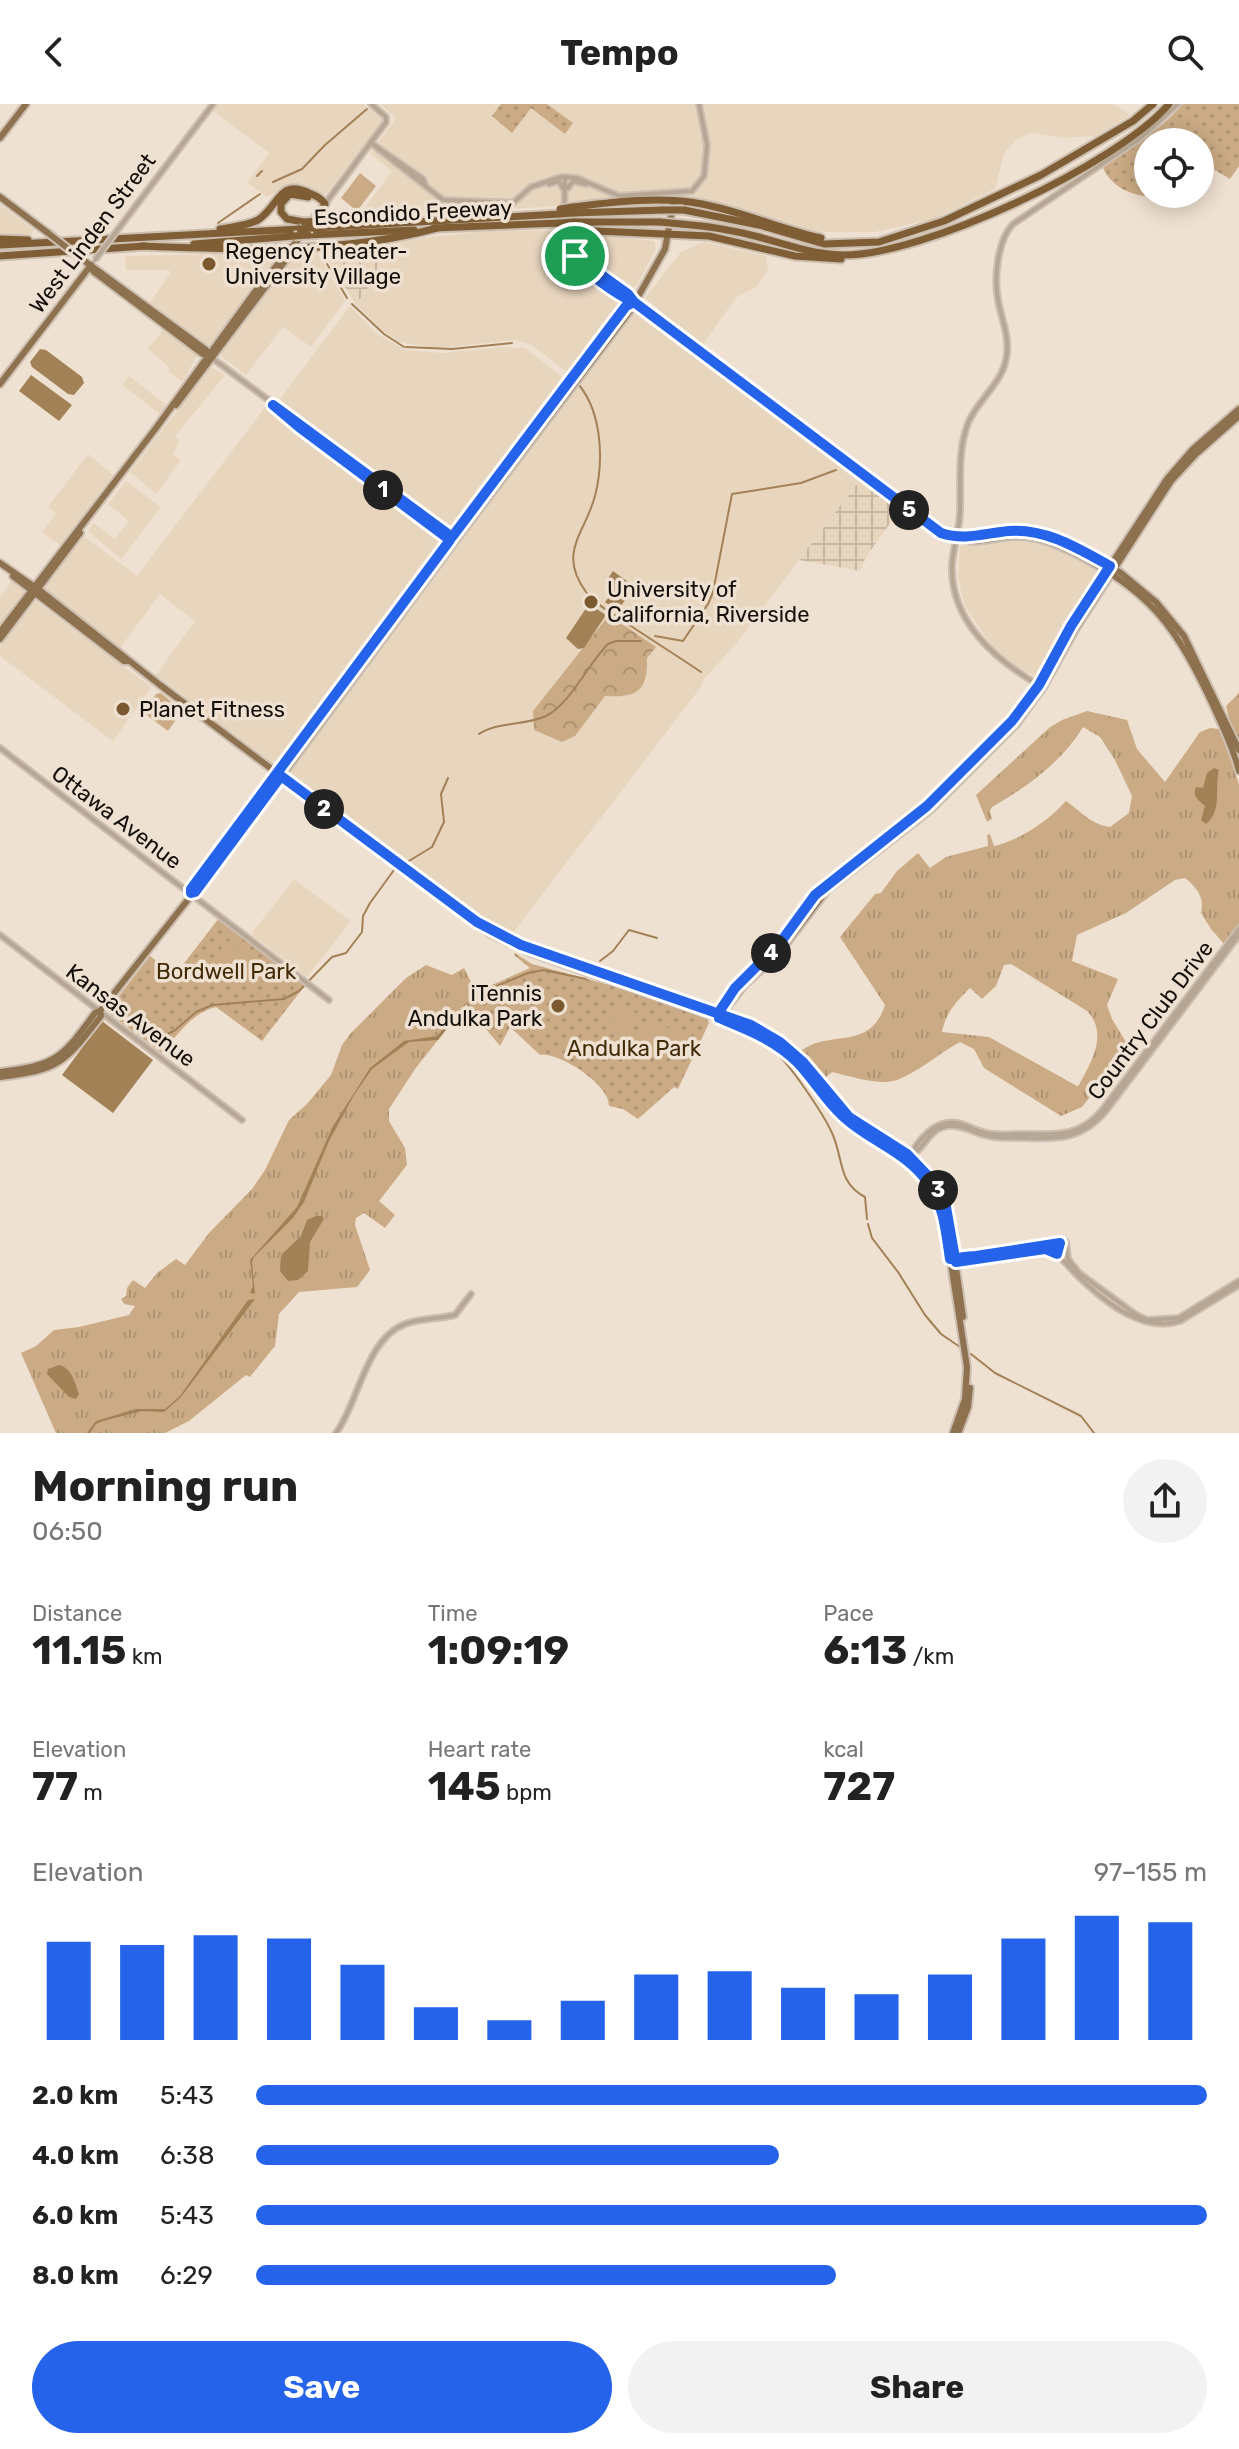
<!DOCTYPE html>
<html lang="en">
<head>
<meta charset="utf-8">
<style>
	body { margin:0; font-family:Rubik,sans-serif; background:#f2f2f2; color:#222; height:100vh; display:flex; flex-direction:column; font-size:30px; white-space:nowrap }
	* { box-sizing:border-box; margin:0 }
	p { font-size:26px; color:#767676 }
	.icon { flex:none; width:44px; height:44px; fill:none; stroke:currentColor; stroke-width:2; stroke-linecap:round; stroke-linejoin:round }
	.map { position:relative; height:1329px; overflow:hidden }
	.details { display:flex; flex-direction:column; background:#fff; flex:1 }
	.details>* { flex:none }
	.controls { position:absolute; left:1134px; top:24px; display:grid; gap:16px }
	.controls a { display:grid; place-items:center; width:80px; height:80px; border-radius:50%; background:#fff; box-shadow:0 4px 20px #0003; font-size:40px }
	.pin { position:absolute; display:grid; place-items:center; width:68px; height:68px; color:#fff; margin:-34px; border:4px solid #fff; border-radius:50%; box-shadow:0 2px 8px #0007 }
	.km { position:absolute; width:40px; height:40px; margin:-20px; border-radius:50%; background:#222; color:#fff; font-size:22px; line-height:40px; text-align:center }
	.round { display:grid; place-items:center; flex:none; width:84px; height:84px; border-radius:42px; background:#f2f2f2 }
	.head { display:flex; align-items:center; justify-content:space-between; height:136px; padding:0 32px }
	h1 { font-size:44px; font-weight:700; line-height:60px }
	.stats { display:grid; grid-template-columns:repeat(3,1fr); gap:12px; height:136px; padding:8px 32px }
	.stats div { display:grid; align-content:center }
	.stats b { font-size:40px; font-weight:700 }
	.stats small { font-size:22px; font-weight:400 }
	.stats p { font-size:22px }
	.chart { height:224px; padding:16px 32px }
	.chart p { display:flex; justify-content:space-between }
	.chart svg { width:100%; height:144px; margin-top:8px; stroke:#2563eb; stroke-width:6 }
	.button { display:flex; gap:16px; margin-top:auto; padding:16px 32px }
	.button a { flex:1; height:92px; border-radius:48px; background:#2563eb; color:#fff; font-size:32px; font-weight:700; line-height:92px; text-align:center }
	.button a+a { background:#f2f2f2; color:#222 }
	ul { padding:0 32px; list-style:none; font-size:26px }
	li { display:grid; grid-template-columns:128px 96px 1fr; align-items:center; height:60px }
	li i { height:20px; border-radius:10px; background:#2563eb }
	header { display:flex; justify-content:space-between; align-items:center; height:104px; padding:0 32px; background:#fff; font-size:36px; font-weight:700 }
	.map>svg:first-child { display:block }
	.built { fill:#e8d5be }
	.industrial { fill:url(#industrial-grid) }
	.grass { fill:url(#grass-tufts); fill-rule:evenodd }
	.forest { fill:url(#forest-crowns) }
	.park { fill:url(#park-dots) }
	.garden { fill:#cbab85 }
	.water { fill:#a38157 }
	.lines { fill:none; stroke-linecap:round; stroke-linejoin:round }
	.stream { stroke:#a38157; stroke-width:2 }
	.minor-casing { stroke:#ccbfb1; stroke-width:8 }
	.major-casing { stroke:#ccbfb1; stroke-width:10 }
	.highway-casing { stroke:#ccbfb1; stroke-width:11 }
	.minor { stroke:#b6a693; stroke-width:4 }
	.major { stroke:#8e714f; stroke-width:6 }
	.highway { stroke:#7f5e35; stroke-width:7 }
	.minor-bridge-casing { stroke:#ccbfb1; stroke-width:8; stroke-linecap:butt }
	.major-bridge-casing { stroke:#ccbfb1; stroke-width:10; stroke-linecap:butt }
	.highway-bridge-casing { stroke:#ccbfb1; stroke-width:11; stroke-linecap:butt }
	.minor-bridge { stroke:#b6a693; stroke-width:4 }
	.major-bridge { stroke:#8e714f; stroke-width:6 }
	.highway-bridge { stroke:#7f5e35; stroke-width:7 }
	.route-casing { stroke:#fff; stroke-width:16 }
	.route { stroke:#2563eb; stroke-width:10 }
	.poi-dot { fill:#7a5930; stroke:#efe1d1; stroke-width:3 }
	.labels { text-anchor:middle; stroke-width:7; stroke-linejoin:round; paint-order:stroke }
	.street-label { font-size:22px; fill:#130e09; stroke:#efe1d1 }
	.poi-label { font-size:22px; fill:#130e09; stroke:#efe1d1; text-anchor:start }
	.park-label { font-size:22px; fill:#432b07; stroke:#efe1d1 }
</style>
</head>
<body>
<header><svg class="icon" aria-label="back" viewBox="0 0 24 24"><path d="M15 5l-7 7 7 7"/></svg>Tempo<svg class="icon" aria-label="search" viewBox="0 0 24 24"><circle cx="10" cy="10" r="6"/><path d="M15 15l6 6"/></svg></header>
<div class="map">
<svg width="1239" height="1329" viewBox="0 0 1239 1329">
	<defs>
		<pattern id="industrial-grid" width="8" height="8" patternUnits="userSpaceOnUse" patternTransform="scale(2)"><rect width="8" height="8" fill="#e8d5be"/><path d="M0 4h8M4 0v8" fill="none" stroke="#c6b6a2"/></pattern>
		<pattern id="grass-tufts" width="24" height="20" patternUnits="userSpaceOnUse" patternTransform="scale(2)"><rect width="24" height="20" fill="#cbab85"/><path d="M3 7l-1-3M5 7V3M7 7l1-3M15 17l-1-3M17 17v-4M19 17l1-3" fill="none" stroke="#ad9272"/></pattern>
		<pattern id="forest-crowns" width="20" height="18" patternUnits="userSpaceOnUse" patternTransform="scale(2)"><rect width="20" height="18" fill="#cbab85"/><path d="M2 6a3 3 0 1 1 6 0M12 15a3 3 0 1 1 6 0" fill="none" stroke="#ad9272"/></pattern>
		<pattern id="park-dots" width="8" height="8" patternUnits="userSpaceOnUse" patternTransform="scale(2)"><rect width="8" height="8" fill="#cbab85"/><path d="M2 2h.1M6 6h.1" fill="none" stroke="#ad9272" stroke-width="1.8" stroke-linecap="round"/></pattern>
	</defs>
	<rect width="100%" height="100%" fill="#efe1d1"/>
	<g class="built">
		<polygon points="218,0 364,0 383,16 326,90 322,92 299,81 290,81 267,93 247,79 269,49 213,7"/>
		<polygon points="380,0 1114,0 1130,11 1095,32 1064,34 1031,29 1016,36 1004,49 995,85 933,115 875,128 818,128 697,94 625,94 546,103 416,109 361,109 392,67 370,49 396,14"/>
		<polygon points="0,101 34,126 31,130 0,130"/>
		<polygon points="496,126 562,127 654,137 656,144 637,181 630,186 621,198 621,202 570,270 530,240 517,236 438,244 399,238 383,227 356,200 405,136"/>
		<polygon points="703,138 766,152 768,166 756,183 737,193 702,241 645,194 681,148"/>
		<polygon points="316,146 345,197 311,243 283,223 246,271 222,253 222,248 293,154"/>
		<polygon points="274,149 276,154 243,193 244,197 210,240 206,241 150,198 170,170 169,166 126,166 125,152"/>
		<polygon points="350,202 376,229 405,246 443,249 503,243 525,244 565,275 453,424 449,424 281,297 280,295"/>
		<polygon points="634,210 638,210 860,376 735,541 704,575 701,583 512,830 463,800 392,749 292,673 291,664 542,327"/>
		<polygon points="164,225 198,251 182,278 168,267 170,264 148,245"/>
		<polygon points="211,263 225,271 175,332 179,338 173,350 181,356 156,390 130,368"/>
		<polygon points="129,272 166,301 160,310 122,281"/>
		<polygon points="266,302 442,435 443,438 280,656 271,658 156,571 195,517 160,490 120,544 44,484 82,431 137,472"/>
		<polygon points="88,350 113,371 60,441 42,428 56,410 48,403"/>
		<polygon points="126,377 161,403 121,455 88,427 94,419 115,435 129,417 108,400"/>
		<polygon points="1007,436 1045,439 1103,468 1066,524 1039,574 1017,562 992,542 966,504 961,488 958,471 960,442"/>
		<polygon points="12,477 24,485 24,489 0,522 0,493"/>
		<polygon points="36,497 151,583 113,637 0,552 0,542"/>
		<polygon points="294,775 351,817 307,873 251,830"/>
	</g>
	<g class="industrial">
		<polygon points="404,134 405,136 356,200 322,146"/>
		<polygon points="860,376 899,407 866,453 860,467 799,456"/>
	</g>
	<g class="grass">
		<path d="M1239,589V639L1228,644L1239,681V820L1224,840L1211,825L1201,809C1205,793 1196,783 1185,774L1175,776L1126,809L1077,831L1072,857L1118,875L1107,901L1112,915L1129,943L1082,1003L1061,1012L984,964L974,945L960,938C939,949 909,976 888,978C871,979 849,972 832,968L825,974L801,947C829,925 870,948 885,901L840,833L875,790L881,789L897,767L918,749L930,764L946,753L988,742L987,731L990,730L994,742C1020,736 1048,717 1066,697C1082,708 1090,720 1110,723L1129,709L1132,692L1115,656L1100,633L1083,623C1062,658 1027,683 992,703L990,707L992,715L987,718L976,691L1049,624L1062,616L1087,607L1127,616L1137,645L1165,678L1200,628L1210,624L1219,625L1229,614L1226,602ZM1011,860L1087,907C1109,930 1091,958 1079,981L1077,982L989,933L942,928C946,908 956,898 970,884L982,895L996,882L1004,861Z"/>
		<polygon points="426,861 452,871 464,864 476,888 415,965 389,1005 389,1017 405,1044 407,1061 379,1097 395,1111 385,1124 364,1109 356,1114 355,1121 370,1166 357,1183 299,1188 279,1210 275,1242 250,1273 246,1271 189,1317 165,1329 56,1329 21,1249 36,1242 54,1226 79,1223 129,1211 135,1202 124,1200 121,1195 126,1192 127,1184 133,1176 145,1184 157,1169 176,1155 185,1161 209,1129 252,1085 265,1066 289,1016 307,1000 331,971 342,941 350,930 406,874"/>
	</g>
	<path class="forest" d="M609,511L656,543L647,554C648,587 637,594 605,592L575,632L562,638L534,626L533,607Z"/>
	<g class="park">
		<polygon points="501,0 547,0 573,19 565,30 531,4 512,29 492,12"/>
		<path d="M1183,0H1239V62L1230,75L1213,65H1200V38H1148V90H1165C1143,97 1113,87 1103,64C1130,42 1160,27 1183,0Z"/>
		<path d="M219,814L306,880L262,937L216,903C193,908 177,931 162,949L109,909L108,906L150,852L175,871Z"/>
		<path d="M515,849L532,860L632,887L707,915L709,919L678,985L674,983L638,1015L623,1005L609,1002C610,981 560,948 540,951L510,923L500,942L466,901L476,888L530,864L514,851Z"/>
	</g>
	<g class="garden">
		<polygon points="360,69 376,82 357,107 341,94"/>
		<polygon points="161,589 182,607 168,627 144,609 156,590"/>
		<polygon points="224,835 251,852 229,879 217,862"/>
		<polygon points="524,888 548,894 544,907 533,903 532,896 528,903 541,908 540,914 515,906 518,893 522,893"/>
		<polygon points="135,890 154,898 141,916 123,901 130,892"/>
		<path d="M610,902L637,909L631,935C615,930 607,918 610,902Z"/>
		<path d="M651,913L681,931C668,949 653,953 633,944Z"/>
	</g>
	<g class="water">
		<polygon points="40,245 46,246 82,273 84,279 74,291 68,290 32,263 30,258"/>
		<polygon points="31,271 72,301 59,317 19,287"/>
		<polygon points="613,467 635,483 617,507 605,498 614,487 605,479"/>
		<polygon points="589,500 606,511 584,544 578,545 566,534"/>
		<path d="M1214,664L1219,666C1214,685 1223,706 1206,720L1201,716L1205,702C1198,696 1192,692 1196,683L1203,684L1207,669Z"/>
		<polygon points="473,891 438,936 409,938 372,965 354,991 329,1037 304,1098 293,1114 254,1153 252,1158 255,1190 250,1189 253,1182 250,1156 297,1103 333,1022 370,964 404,937 437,932"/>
		<polygon points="102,917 153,956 113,1009 62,971"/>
		<polygon points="316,1112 322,1112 324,1115 310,1138 308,1167 298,1176 288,1177 280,1167 281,1151 301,1132 307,1116"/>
		<polygon points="255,1195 181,1293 164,1308 142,1307 103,1317 96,1320 90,1329 87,1329 96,1317 136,1305 165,1305 180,1292 248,1196"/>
		<path d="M59,1261C72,1264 75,1279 79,1290L76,1295L69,1293L47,1270L48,1265Z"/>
	</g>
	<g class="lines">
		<g class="stream">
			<polyline points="257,72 262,67"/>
			<polyline points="273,78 302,65 325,41 367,5"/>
			<polyline points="218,119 260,90"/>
			<polyline points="327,160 347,194"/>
			<polyline points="352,200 384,230 404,243"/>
			<polyline points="406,243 452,245 512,239"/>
			<path d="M579,281C602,309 604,357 595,392C585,430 557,448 586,488C596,501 612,509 625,518C650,535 676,551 701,568"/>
			<polyline points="655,532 683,537 708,500 713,488 732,390 801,379 836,366"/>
			<path d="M479,630C498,617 525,622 546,612C570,600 588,560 608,540L616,537H641"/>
			<polyline points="600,857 613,847 629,826 657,834"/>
			<polyline points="473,892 528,869 544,866 586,875"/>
			<path d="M725,922C741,930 760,936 775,948C790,960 824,1011 832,1029C844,1055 837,1078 865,1093L867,1115"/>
			<polyline points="149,938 174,927 196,908 212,901 284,895 299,887 332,853 346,849 362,828 363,812 370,799 394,766 432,743 444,718 441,690 448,674"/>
			<polyline points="868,1120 872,1134 898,1168 925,1211 941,1230 960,1243"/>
			<polyline points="971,1250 995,1269 1081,1312 1094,1329"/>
		</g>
		<g class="minor-casing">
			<g id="minor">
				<polyline points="371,39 443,96 513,99 531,83 561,73 577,74 619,92 692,87 704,72 707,41 699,0"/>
				<polyline points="371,39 423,75 425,80"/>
				<path d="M565,73C565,99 560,140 579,159C593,173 610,183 625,194L634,198"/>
				<polyline points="549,80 559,77 563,84"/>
				<polyline points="568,84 573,77 586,80"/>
				<polyline points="325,100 386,18 386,13 371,0"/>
				<polyline points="119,124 213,0"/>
				<polyline points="575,152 628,190 633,196"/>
				<polyline points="212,254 454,434"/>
				<polyline points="273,301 299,323 452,437"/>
				<path d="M1040,582C996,556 950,518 952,461C953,443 960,425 960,407C961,376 957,346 969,317C980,293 1005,277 1007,249C1009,231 1001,213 998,196C994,174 997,137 1013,120L1139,35L1178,0"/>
				<polyline points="0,644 329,896"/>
				<polyline points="0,831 242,1016"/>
				<path d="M910,1053C925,1045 928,1025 947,1022C962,1020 975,1030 989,1032C1001,1035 1014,1033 1026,1034C1059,1035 1082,1035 1105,1008L1239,831"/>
				<path d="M909,1054C918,1036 935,1015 957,1019C967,1021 976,1027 986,1029C999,1032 1012,1030 1024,1030C1057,1031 1081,1033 1103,1005L1239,825"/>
				<polyline points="1066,1138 1068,1155 1079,1169 1135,1210 1147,1216 1179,1214 1239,1177"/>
				<path d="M1045,1145C1062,1151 1067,1162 1079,1173C1105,1198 1143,1229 1180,1217L1239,1181"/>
				<polyline points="955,1154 1063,1139"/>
				<polyline points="953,1158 1064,1142"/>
				<path d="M336,1329C359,1298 365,1236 405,1220C421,1214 439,1215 455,1211L471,1190"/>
			</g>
		</g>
		<g class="major-casing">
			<g id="major">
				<polyline points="0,34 26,0"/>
				<polyline points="0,93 48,129"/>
				<polyline points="313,116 325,100"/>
				<polyline points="75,150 206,246 208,251"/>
				<polyline points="91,161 93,167 203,250 208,251"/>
				<path d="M634,198L936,426C978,450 995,425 1036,434C1054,438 1070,446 1086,455C1155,492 1180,530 1212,599C1222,621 1233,643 1239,667"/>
				<polyline points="0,280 91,161"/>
				<polyline points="176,301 291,149 290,146"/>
				<polyline points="956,434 1010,427 1037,429 1066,439 1121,469 1156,498 1184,532 1239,646"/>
				<polyline points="0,459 42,488 160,581 491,830 529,848 719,914 762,932 778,942 799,960 846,1016 904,1054 919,1068 937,1094 944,1114 967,1263 965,1295 953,1329"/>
				<polyline points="13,472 124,557 128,557"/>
				<polyline points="0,528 156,324 254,189 297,137"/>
				<polyline points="0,535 80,429"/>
				<polyline points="191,789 191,785 626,202 634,198"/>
				<polyline points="477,818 530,844 751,921 791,947 849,1013 907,1050 933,1078 949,1115 963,1213"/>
				<polyline points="721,910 721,906 735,884 780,839 815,791 927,702 1012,617 1039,581 1071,522 1167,375 1193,345 1239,305"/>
				<polyline points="721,911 745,880 779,849 828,785 931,705 1016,620 1043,583 1076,524 1171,377 1196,350 1239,312"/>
				<path d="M0,968C57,961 62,954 95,909L100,907"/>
				<path d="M0,973C59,966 65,959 101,912L100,907L224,750L458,433L630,207L665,145L674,96"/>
				<polyline points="959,1327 968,1303 970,1284"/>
			</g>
		</g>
		<g class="highway-casing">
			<g id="highway">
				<path d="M573,103C614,98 661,92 702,100C743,108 781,125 821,134"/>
				<polyline points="684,106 759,121 824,140 879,138 944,117 1041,71 1133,17 1153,0"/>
				<polyline points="573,109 663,106"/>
				<polyline points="321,117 403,113"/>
				<polyline points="304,118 287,115 281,108 281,100 290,90 308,93"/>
				<polyline points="573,118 660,118"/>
				<path d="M681,120C707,122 733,126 759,133C787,141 813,150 842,151C921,153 1118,60 1169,0"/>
				<polyline points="313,124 560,110"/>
				<polyline points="434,124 560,119"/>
				<path d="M220,125C232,123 246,122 258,116C279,102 279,74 309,89C316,92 321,94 325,100"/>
				<polyline points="574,126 709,132 795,152 841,155"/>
				<polyline points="308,131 414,126"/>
				<polyline points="0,135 28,136"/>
				<polyline points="194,140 294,132"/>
				<polyline points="0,141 300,125"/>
				<path d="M142,142C240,146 341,150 437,124"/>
				<polyline points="0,152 145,142"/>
			</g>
		</g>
		<use href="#minor" class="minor"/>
		<use href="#major" class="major"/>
		<use href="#highway" class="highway"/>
		<g class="minor-bridge-casing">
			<polyline id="minor-bridge" points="95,156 119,124"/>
		</g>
		<g class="major-bridge-casing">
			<polyline id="major-bridge" points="48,129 75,150"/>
		</g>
		<g class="highway-bridge-casing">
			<g id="highway-bridge">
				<polyline points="560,105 573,103"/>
				<polyline points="663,106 684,106"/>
				<polyline points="560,110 573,109"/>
				<polyline points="304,118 321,117"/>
				<polyline points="660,118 681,120"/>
				<polyline points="560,119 573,118"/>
				<polyline points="300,125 313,124"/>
				<polyline points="560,125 574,126"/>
				<polyline points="294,132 308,131"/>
			</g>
		</g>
		<use href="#minor-bridge" class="minor-bridge"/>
		<use href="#major-bridge" class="major-bridge"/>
		<use href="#highway-bridge" class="highway-bridge"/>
	</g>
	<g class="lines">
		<g class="route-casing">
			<path id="route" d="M575,152L628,190L634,198L626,202L452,433L273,301L299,323L450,436L277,669L281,672L195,788L191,789V785L277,669L477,818L521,841L751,921L780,938L803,958L849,1013L907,1050L929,1073L946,1103L955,1154L956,1158L1045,1145L1057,1150L1060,1139L976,1152C967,1152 959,1154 950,1155C946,1128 944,1101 928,1079C908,1049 872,1038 846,1015C827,999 815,977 798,959C775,936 748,926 719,914L721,905L735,884L780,839L815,791L927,702L1012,617L1039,581L1071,522L1110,462C1079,445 1046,424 1009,427C985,429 965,437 941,429L634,198C619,192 582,167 575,152"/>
		</g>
		<use href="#route" class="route"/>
	</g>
	<g class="poi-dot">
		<circle cx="209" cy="160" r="8"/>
		<circle cx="591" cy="498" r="8"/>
		<circle cx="123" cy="605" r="8"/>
		<circle cx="558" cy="902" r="8"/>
	</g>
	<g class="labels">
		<g class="street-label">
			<text transform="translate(413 108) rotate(-3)" y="8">Escondido Freeway</text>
			<text transform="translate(92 129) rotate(-53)" y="8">West Linden Street</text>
			<text transform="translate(117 713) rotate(37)" y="8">Ottawa Avenue</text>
			<text transform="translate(131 911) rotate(37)" y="8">Kansas Avenue</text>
			<text transform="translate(1150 916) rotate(-53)" y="8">Country Club Drive</text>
		</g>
		<g class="poi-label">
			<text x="225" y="155">Regency Theater-<tspan x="225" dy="25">University Village</tspan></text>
			<text x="607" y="493">University of<tspan x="607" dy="25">California, Riverside</tspan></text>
			<text x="139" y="613">Planet Fitness</text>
			<text x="542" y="897" text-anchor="end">iTennis<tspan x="542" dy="25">Andulka Park</tspan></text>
		</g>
		<g class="park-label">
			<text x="226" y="875">Bordwell Park</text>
			<text x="634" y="952">Andulka Park</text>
		</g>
	</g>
</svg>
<div class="controls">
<a><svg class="icon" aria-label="locate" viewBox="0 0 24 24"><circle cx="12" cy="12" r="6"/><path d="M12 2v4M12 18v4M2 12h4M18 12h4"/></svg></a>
</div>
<div class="pin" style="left:575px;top:152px;background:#1e9e55"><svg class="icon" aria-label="arrive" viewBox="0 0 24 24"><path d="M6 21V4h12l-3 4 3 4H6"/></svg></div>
<b class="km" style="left:383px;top:386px">1</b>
<b class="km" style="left:324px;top:705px">2</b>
<b class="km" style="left:938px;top:1086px">3</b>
<b class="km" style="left:771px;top:849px">4</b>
<b class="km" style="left:909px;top:406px">5</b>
</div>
<section class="details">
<div class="head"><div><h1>Morning run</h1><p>06:50</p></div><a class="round"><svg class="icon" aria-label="share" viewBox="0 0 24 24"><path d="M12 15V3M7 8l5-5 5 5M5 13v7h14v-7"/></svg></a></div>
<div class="stats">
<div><p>Distance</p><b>11.15<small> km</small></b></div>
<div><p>Time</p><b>1:09:19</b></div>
<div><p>Pace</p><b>6:13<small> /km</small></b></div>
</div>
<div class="stats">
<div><p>Elevation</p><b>77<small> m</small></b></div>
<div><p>Heart rate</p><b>145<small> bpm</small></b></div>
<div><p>kcal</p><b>727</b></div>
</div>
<div class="chart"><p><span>Elevation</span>97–155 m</p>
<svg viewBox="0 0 160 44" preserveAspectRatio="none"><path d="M5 44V14M15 44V15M25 44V12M35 44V13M45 44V21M55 44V34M65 44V38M75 44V32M85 44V24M95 44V23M105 44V28M115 44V30M125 44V24M135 44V13M145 44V6M155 44V8"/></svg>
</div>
<ul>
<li><b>2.0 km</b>5:43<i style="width:100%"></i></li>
<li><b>4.0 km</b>6:38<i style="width:55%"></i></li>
<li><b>6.0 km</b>5:43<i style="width:100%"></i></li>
<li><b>8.0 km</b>6:29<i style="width:61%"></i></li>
</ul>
<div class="button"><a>Save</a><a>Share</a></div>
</section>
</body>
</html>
